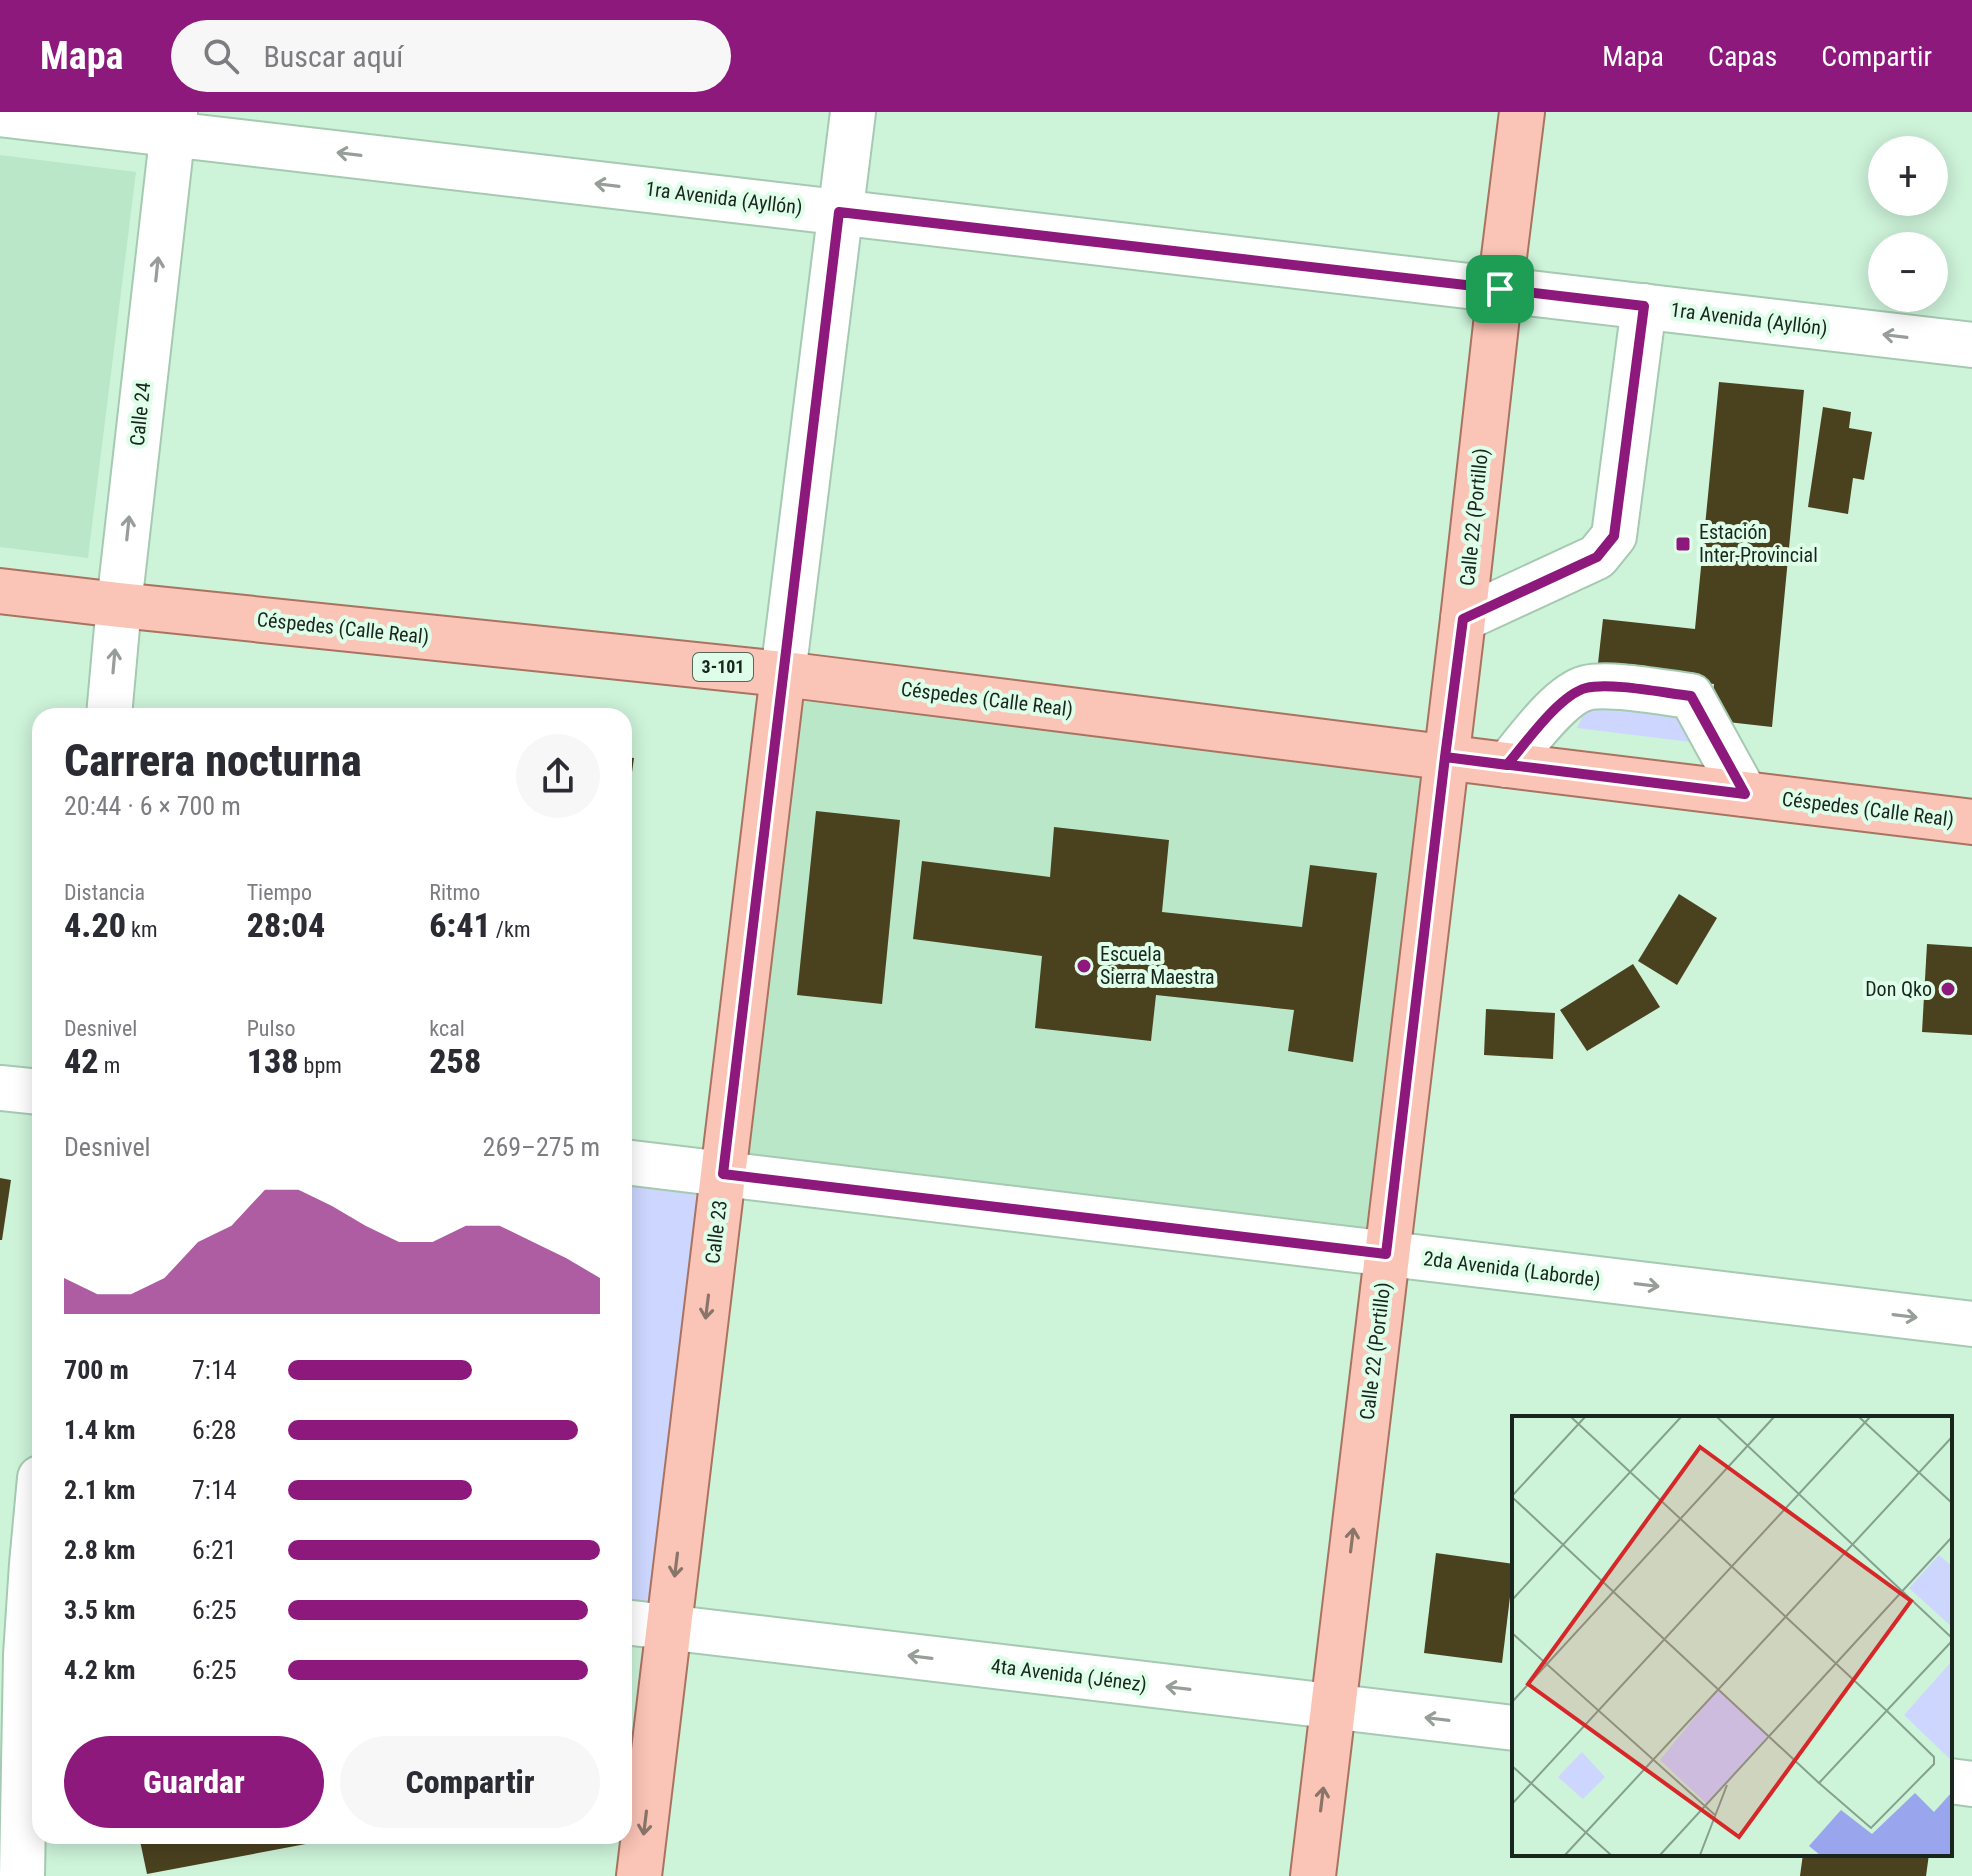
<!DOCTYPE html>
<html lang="es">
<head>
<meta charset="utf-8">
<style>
	body { margin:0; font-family:"Roboto Condensed",sans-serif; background:#f7f7f7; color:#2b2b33; height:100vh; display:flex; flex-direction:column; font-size:30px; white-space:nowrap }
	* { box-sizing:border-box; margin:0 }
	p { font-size:26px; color:#7c7c81 }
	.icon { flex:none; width:44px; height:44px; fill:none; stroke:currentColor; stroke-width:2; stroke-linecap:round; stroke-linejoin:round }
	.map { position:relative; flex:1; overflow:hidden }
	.drawer { position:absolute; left:32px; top:596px; width:600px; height:1136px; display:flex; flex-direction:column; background:#fff; border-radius:24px; box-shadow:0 4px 20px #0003 }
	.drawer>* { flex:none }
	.controls { position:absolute; left:1868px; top:24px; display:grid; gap:16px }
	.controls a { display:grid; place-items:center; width:80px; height:80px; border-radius:50%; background:#fff; box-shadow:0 4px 20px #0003; font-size:40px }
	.pin { position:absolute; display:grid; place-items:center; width:68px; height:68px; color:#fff; margin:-34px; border-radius:16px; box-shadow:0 4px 12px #0006 }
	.round { display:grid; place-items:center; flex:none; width:84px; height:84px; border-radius:42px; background:#f7f7f7 }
	.head { display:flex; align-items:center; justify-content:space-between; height:136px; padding:0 32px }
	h1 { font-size:44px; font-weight:800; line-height:60px }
	.figures { display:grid; grid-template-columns:repeat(3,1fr); gap:12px; height:136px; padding:8px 32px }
	.figures div { display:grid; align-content:center }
	.figures b { font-size:34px; font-weight:800 }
	.figures small { font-size:22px; font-weight:400 }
	.figures p { font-size:22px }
	.chart { height:224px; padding:16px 32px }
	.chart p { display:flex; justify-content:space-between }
	.chart svg { width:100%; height:144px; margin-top:8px; fill:#8c197b; opacity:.7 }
	.action { display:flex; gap:16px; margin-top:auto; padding:16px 32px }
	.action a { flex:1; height:92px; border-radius:48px; background:#8c197b; color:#fff; font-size:32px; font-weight:800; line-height:92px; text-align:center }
	.action a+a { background:#f7f7f7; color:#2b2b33 }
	ul { padding:0 32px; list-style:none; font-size:26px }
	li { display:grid; grid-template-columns:128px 96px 1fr; align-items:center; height:60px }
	li i { height:20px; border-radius:10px; background:#8c197b }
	header { display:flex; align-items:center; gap:48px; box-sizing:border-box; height:112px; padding:0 40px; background:#8c197b; color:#fff }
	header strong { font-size:38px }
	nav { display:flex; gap:44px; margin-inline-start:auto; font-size:28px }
	.search { width:560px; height:72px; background:#f7f7f7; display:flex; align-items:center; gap:20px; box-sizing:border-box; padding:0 28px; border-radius:44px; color:#7c7c81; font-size:30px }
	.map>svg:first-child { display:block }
	.built { fill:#bbe7c9 }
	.green { fill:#cdd6fe }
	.building { fill:#4a411f }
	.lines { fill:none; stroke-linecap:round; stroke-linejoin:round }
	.minor-casing { stroke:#a5cab1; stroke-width:48 }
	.major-casing { stroke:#a97361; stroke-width:48 }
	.minor { stroke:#fff; stroke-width:44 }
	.major { stroke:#fac4b6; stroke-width:44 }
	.oneway { stroke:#979d99 }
	.oneway2 { stroke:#89756a }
	.route-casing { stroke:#fff; stroke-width:16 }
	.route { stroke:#8c197b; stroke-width:10 }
	.poi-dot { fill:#8c197b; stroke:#dffee9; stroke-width:3 }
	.labels { text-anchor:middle; stroke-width:8; stroke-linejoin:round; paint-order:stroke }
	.shield { fill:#dffee9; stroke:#54675a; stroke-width:2 }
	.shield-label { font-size:18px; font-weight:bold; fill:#18261d }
	.street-label { font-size:20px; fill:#18261d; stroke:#dffee9 }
	.poi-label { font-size:20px; fill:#18261d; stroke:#dffee9; text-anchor:start }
	.inset-road { fill:none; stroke:#85a18e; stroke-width:2 }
	.view { fill:#d62828; fill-opacity:0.15; stroke:#d62828; stroke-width:4 }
	.inset-edge { fill:none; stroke:#18261d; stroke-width:4 }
</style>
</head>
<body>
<header>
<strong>Mapa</strong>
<div class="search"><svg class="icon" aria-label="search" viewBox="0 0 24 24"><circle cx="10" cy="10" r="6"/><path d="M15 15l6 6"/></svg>Buscar aquí</div>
<nav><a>Mapa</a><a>Capas</a><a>Compartir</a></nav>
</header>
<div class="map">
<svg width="1972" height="1764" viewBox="0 0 1972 1764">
	<rect width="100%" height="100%" fill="#cdf3d9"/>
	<g class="built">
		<polygon points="0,43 136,60 88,446 0,435"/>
		<polygon points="783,562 1445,645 1386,1142 723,1062"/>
	</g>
	<g class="green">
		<polygon points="1589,591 1681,595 1699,631 1577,616"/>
		<polygon points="624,1056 723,1062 669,1514 624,1510"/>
	</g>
	<g class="building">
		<polygon points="1719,270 1804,278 1772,615 1710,608 1714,572 1597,560 1603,507 1695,517"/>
		<polygon points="1823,295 1851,300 1849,316 1872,320 1864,368 1853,366 1848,402 1808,395"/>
		<polygon points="624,645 634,646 626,703 624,703"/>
		<polygon points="816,699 900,708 882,892 797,883"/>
		<polygon points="1054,715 1169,728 1162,800 1302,815 1310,753 1377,761 1353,950 1288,939 1294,898 1156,883 1151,929 1035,916 1042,844 913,827 922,749 1050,765"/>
		<polygon points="1679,782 1717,806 1677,873 1638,849"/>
		<polygon points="1927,832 1972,835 1972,923 1922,920"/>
		<polygon points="1633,852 1660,895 1587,939 1560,898"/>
		<polygon points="1486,897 1555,901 1553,947 1484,943"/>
		<polygon points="0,1066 11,1068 2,1128 0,1128"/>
		<polygon points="1436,1441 1514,1452 1502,1551 1424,1541"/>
		<polygon points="139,1724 343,1724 343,1725 147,1762"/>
		<polygon points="1803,1742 1929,1742 1926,1764 1800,1764"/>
	</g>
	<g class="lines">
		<g class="minor-casing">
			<g id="minor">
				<polyline points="0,2 1972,233"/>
				<polyline points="1463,507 1597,445 1614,424 1644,194"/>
				<polyline points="783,562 853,0"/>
				<polyline points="109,604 119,493 175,0"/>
				<path d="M1507,653C1525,632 1559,583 1586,576C1610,570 1664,581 1691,584L1745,682"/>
				<polyline points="0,976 40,980"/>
				<polyline points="624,1050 1972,1212"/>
				<polyline points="624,1510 1514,1616"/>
				<polyline points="1950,1669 1972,1672"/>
				<polyline points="22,1764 26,1543 32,1452 40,1366"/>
			</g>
		</g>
		<g class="major-casing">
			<g id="major">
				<polyline points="0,479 119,493 783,562 1507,653 1972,710"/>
				<polyline points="639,1764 783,562"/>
				<polyline points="1313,1764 1463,507 1500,177 1522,0"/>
			</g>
		</g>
		<use href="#minor" class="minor"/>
		<use href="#major" class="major"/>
	</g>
	<defs><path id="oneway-shaft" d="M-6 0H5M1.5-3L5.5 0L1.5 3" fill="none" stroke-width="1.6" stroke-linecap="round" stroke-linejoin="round" transform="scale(2)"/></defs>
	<g class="oneway">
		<use href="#oneway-shaft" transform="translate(349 42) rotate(-173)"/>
		<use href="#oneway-shaft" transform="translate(607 73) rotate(-173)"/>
		<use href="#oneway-shaft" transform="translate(157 157) rotate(-84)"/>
		<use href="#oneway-shaft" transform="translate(1895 224) rotate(-173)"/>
		<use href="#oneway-shaft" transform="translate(128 416) rotate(-84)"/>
		<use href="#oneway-shaft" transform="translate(114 549) rotate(-85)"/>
		<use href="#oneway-shaft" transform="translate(1647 1173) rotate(7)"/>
		<use href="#oneway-shaft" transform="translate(1905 1204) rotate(7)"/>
		<use href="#oneway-shaft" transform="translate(920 1545) rotate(-173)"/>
		<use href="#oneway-shaft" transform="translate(1178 1576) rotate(-173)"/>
		<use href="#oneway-shaft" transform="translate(1437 1607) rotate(-173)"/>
	</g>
	<g class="oneway2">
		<use href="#oneway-shaft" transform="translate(707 1195) rotate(97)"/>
		<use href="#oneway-shaft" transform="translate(1352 1428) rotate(-83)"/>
		<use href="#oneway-shaft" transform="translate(676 1453) rotate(97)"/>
		<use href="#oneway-shaft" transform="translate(1322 1687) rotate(-83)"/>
		<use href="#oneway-shaft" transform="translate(645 1711) rotate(97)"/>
	</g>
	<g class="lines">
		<g class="route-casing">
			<path id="route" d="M1500,177L839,100L723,1062L1386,1142L1445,645L1745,682L1691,584C1664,581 1610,570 1586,576C1559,583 1525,632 1507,653L1445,645L1463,507L1597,445L1614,424L1644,194L1500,177"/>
		</g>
		<use href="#route" class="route"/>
	</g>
	<g class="poi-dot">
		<rect x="1675" y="424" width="16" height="16" rx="4"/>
		<circle cx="1084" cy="854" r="8"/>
		<circle cx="1948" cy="877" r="8"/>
	</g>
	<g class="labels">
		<rect class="shield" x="693" y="541" width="60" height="28" rx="6"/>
		<g class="shield-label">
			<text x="723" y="561">3-101</text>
		</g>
		<g class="street-label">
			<text transform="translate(724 86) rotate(7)" y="7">1ra Avenida (Ayllón)</text>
			<text transform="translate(1749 207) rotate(7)" y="7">1ra Avenida (Ayllón)</text>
			<text transform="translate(140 302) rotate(-84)" y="7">Calle 24</text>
			<text transform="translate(1474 405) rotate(-84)" y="7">Calle 22 (Portillo)</text>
			<text transform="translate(343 516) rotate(6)" y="7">Céspedes (Calle Real)</text>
			<text transform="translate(987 587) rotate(7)" y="7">Céspedes (Calle Real)</text>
			<text transform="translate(1868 697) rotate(7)" y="7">Céspedes (Calle Real)</text>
			<text transform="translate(716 1120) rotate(-83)" y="7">Calle 23</text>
			<text transform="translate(1512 1157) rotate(7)" y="7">2da Avenida (Laborde)</text>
			<text transform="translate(1375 1239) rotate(-83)" y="7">Calle 22 (Portillo)</text>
			<text transform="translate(1069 1563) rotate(7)" y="7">4ta Avenida (Jénez)</text>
		</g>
		<g class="poi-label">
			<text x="1699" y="427">Estación<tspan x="1699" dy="23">Inter-Provincial</tspan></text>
			<text x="1100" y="849">Escuela<tspan x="1100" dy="23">Sierra Maestra</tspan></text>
			<text x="1932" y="884" text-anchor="end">Don Qko</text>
		</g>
	</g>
	<g transform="translate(1512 1304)">
		<rect width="440" height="440" fill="#cdf3d9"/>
		<path d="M427,139L440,150V211L397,172ZM440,245V345L392,299ZM206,273L256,319L195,388L148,344ZM70,336L93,361L71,383L46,361Z" fill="#cdd6fe"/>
		<path d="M440,376V439H308L297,430L329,394L360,418L403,377L422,396Z" fill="#99a6ee"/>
		<path class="inset-road" d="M59,1L375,295M205,1L440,222M347,1L440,87M0,80L73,1M0,81L152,223M0,184L169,1M0,217L203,399M152,223L307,367L440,225M0,286L262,1M0,350L99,439M307,367L359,412L422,348V341L375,295M0,388L358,1M53,439L440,21M148,439L440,121M188,439L215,369"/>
		<path class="view" d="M188,31L399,185L227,421L16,268Z"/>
		<rect width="440" height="440" class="inset-edge"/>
	</g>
</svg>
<div class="controls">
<a>+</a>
<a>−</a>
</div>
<div class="pin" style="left:1500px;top:177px;background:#1e9e55"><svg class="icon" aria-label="arrive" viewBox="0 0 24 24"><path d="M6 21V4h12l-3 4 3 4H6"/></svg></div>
<section class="drawer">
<div class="head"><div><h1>Carrera nocturna</h1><p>20:44 · 6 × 700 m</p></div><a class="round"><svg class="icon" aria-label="share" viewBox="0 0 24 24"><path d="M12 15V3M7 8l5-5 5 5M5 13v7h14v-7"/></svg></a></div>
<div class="figures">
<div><p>Distancia</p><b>4.20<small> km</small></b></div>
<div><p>Tiempo</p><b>28:04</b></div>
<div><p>Ritmo</p><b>6:41<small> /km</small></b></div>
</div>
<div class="figures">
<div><p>Desnivel</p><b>42<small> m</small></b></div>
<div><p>Pulso</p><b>138<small> bpm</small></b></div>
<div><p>kcal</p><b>258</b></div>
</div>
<div class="chart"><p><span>Desnivel</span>269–275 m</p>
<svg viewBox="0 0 160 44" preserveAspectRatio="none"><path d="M0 44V33L10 38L20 38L30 33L40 22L50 17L60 6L70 6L80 11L90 17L100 22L110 22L120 17L130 17L140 22L150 27L160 33V44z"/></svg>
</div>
<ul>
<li><b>700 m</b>7:14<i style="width:59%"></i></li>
<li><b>1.4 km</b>6:28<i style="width:93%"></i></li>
<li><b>2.1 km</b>7:14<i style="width:59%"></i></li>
<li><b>2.8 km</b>6:21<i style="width:100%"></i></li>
<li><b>3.5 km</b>6:25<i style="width:96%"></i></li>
<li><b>4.2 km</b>6:25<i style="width:96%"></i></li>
</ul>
<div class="action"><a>Guardar</a><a>Compartir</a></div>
</section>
</div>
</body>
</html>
